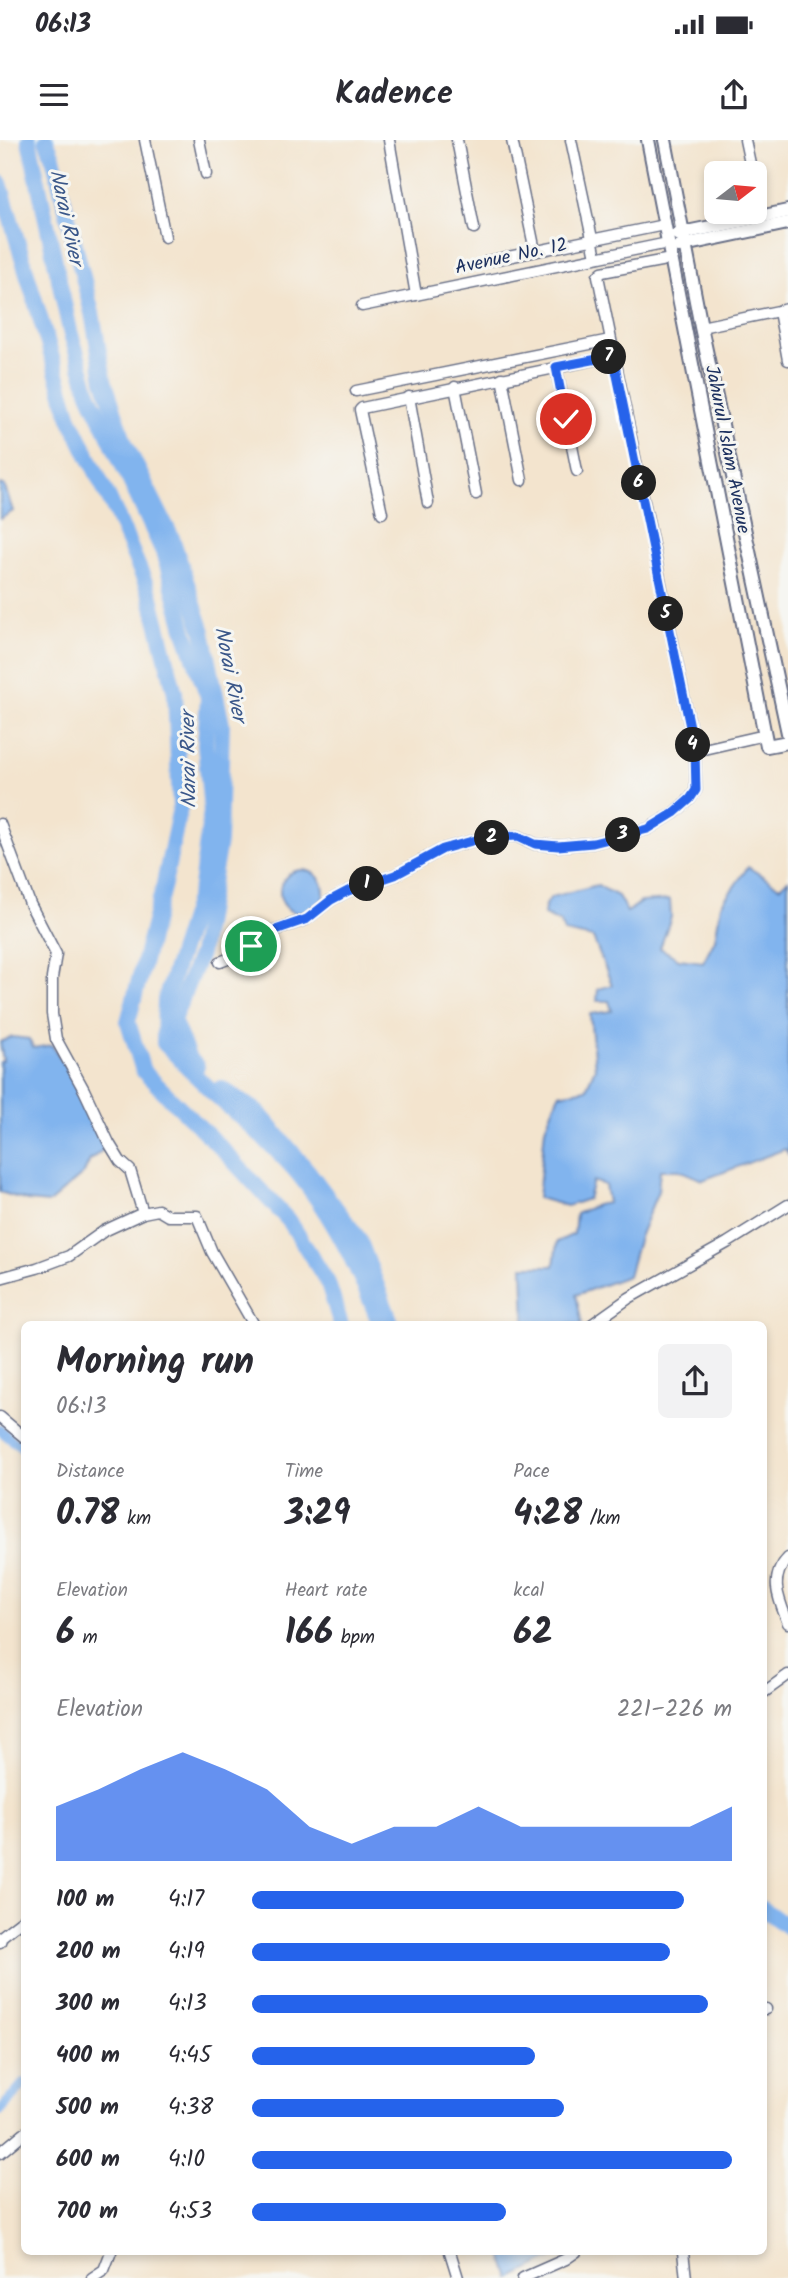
<!DOCTYPE html>
<html lang="en">
<head>
<meta charset="utf-8">
<style>
	body { margin:0; font-family:Kalam,sans-serif; background:#f2f2f3; color:#2b2b33; height:100vh; display:flex; flex-direction:column; font-size:26px; white-space:nowrap }
	* { box-sizing:border-box; margin:0 }
	p { font-size:23px; color:#7c7c81 }
	.icon { flex:none; width:38px; height:38px; fill:none; stroke:currentColor; stroke-width:2; stroke-linecap:round; stroke-linejoin:round }
	.map { position:relative; flex:1; overflow:hidden }
	.sheet { position:absolute; left:21px; top:1181px; width:746px; height:934px; display:flex; flex-direction:column; background:#fff; border-radius:10px; box-shadow:0 4px 10px #0003 }
	.sheet>* { flex:none }
	.needle { width:46px; rotate:74deg }
	.controls { position:absolute; left:704px; top:21px; display:grid; gap:14px }
	.controls a { display:grid; place-items:center; width:63px; height:63px; border-radius:10px; background:#fff; box-shadow:0 4px 10px #0003; font-size:35px }
	.pin { position:absolute; display:grid; place-items:center; width:60px; height:60px; color:#fff; margin:-30px; border:4px solid #fff; border-radius:50%; box-shadow:0 2px 7px #0007 }
	.km { position:absolute; width:35px; height:35px; margin:-18px; border-radius:50%; background:#222; color:#fff; font-size:19px; line-height:35px; text-align:center }
	.round { display:grid; place-items:center; flex:none; width:74px; height:74px; border-radius:10px; background:#f2f2f3 }
	.overview { display:flex; align-items:center; justify-content:space-between; height:119px; padding:0 35px }
	h1 { font-size:38px; font-weight:600; line-height:52px }
	.stats { display:grid; grid-template-columns:repeat(3,1fr); gap:10px; height:119px; padding:7px 35px }
	.stats div { display:grid; align-content:center }
	.stats b { font-size:35px; font-weight:600 }
	.stats small { font-size:19px; font-weight:400 }
	.stats p { font-size:19px }
	.chart { height:196px; padding:14px 35px }
	.chart p { display:flex; justify-content:space-between }
	.chart svg { width:100%; height:126px; margin-top:7px; fill:#2563eb; opacity:.7 }
	ul { padding:0 35px; list-style:none; font-size:23px }
	li { display:grid; grid-template-columns:112px 84px 1fr; align-items:center; height:52px }
	li i { height:18px; border-radius:9px; background:#2563eb }
	.status { display:flex; justify-content:space-between; align-items:center; height:49px; padding:0 35px; background:#fff; direction:ltr }
	.status svg { height:19px; fill:currentColor }
	header { display:flex; justify-content:space-between; align-items:center; height:91px; padding:0 35px; background:#fff; font-size:32px; font-weight:600 }
	.map>svg:first-child { display:block }
	.water { fill:#81b4ee; stroke:#4e72a6; stroke-width:2 }
	.lines { fill:none; stroke-linecap:round; stroke-linejoin:round }
	.canal { stroke:#81b4ee; stroke-width:10 }
	.river { stroke:#81b4ee; stroke-width:16 }
	.minor-casing { stroke:#676e85; stroke-width:13 }
	.tertiary-casing { stroke:#676e85; stroke-width:16 }
	.minor { stroke:#fff; stroke-width:10 }
	.tertiary { stroke:#fff; stroke-width:12 }
	.route-casing { stroke:#fff; stroke-width:14 }
	.route { stroke:#2563eb; stroke-width:9 }
	.labels { text-anchor:middle; stroke-width:6; stroke-linejoin:round; paint-order:stroke }
	.street-label { font-size:19px; fill:#1b2f5e; stroke:#f6f6f2 }
	.water-label { font-size:21px; font-style:italic; fill:#3a5789; stroke:#f6f6f2 }
</style>
</head>
<body>
<div class="status"><b>06:13</b><svg viewBox="0 0 49 12"><path d="M0 12V9h3v3zM5 12V6h3v6zM10 12V3h3v9zM15 12V0h3v12zM26 1h20v11H26zM47 4h2v5h-2z"/></svg></div>
<header><svg class="icon" aria-label="menu" viewBox="0 0 24 24"><path d="M4 6h16M4 12h16M4 18h16"/></svg>Kadence<svg class="icon" aria-label="share" viewBox="0 0 24 24"><path d="M12 15V3M7 8l5-5 5 5M5 13v7h14v-7"/></svg></header>
<div class="map">
<svg width="788" height="2138" viewBox="0 0 788 2138">
	<rect width="100%" height="100%" fill="#f6f6f2"/>
	<filter id="ink" filterUnits="userSpaceOnUse"><feTurbulence type="fractalNoise" baseFrequency=".0143" numOctaves="2"/><feDisplacementMap in="SourceGraphic" scale="14" xChannelSelector="R" yChannelSelector="G"/><feConvolveMatrix kernelMatrix="1 2 1 2 8 2 1 2 1" color-interpolation-filters="sRGB"/></filter>
	<filter id="wash" filterUnits="userSpaceOnUse"><feTurbulence type="fractalNoise" baseFrequency=".00686" numOctaves="4" result="noise"/><feDisplacementMap in="SourceGraphic" scale="28" xChannelSelector="R" yChannelSelector="G"/><feGaussianBlur stdDeviation="1.57" result="paint"/><feColorMatrix in="noise" values="0 0 0 0 0 0 0 0 0 0 0 0 0 0 0 0 0 1.4 0 .05"/><feComposite in="paint" operator="in"/></filter>
	<g filter="url(#wash)">
		<rect width="100%" height="100%" fill="#f3e4ce"/>
		<g class="water">
			<polygon points="0,344 4,345 13,371 0,379"/>
			<polygon points="748,727 780,747 788,740 788,1014 785,1009 703,1040 679,1030 660,1030 658,1051 639,1097 628,1136 576,1155 582,1184 525,1185 523,1126 554,1126 557,1102 574,1094 576,1074 596,1065 608,1063 605,1045 593,1041 588,1059 567,1066 538,1058 545,988 559,954 586,949 595,928 590,874 612,871 609,861 597,861 598,849 612,845 593,798 564,792 560,782 544,775 545,766 551,757 597,745 618,756 627,772 641,762 670,760 671,777 660,808 679,819 703,822 715,799 721,765"/>
			<circle cx="302" cy="752" r="22"/>
			<polygon points="12,897 29,899 33,908 52,905 75,942 104,1009 90,1020 84,1033 49,1063 28,1061 0,1052 0,922 3,921 0,902"/>
			<polygon points="501,2112 564,2112 512,2138 510,2138"/>
		</g>
		<g class="lines">
			<g class="canal">
				<polyline points="0,1290 24,1310"/>
				<polyline points="0,1971 24,1943"/>
			</g>
			<g class="river">
				<path d="M29,0L70,191L89,253L164,414L185,492L208,557L205,604L211,671L201,747L165,860L164,903C183,922 201,942 221,960C247,984 275,1006 298,1034C335,1079 360,1131 380,1185"/>
				<polyline points="46,0 53,17 92,173 104,240 125,303 172,398 203,492 222,584 219,702 200,814 173,880 189,919 197,926"/>
				<polyline points="0,43 70,278 116,373 150,454 175,553 180,668 164,744 128,882 143,931 223,1010 290,1082 328,1143 341,1185"/>
				<polyline points="221,948 257,971 309,1032 359,1099 392,1185"/>
				<polyline points="763,1769 788,1787"/>
			</g>
		</g>
	</g>
	<g filter="url(#ink)">
		<g class="lines">
			<g class="minor-casing">
				<g id="minor">
					<polyline points="145,0 165,97"/>
					<polyline points="199,0 206,34"/>
					<polyline points="389,0 416,155"/>
					<polyline points="457,0 474,88"/>
					<polyline points="512,0 535,111"/>
					<polyline points="571,0 596,117"/>
					<polyline points="745,0 752,33"/>
					<polyline points="754,42 761,76"/>
					<polyline points="488,121 664,85"/>
					<polyline points="362,166 668,103"/>
					<polyline points="779,171 788,220"/>
					<polyline points="701,187 788,169"/>
					<polyline points="556,227 577,331"/>
					<polyline points="502,238 522,340"/>
					<polyline points="455,247 476,354"/>
					<polyline points="356,251 610,200"/>
					<polyline points="409,257 428,363"/>
					<polyline points="382,373 360,270 362,268 613,216"/>
					<polyline points="695,611 765,595"/>
					<polyline points="0,684 30,764 56,814 52,838 52,874 56,899 84,950 109,1003 120,1021 130,1030 143,1073 158,1070 168,1076 197,1076 212,1112 254,1185"/>
					<polyline points="220,822 243,813 264,794 307,779 331,760 348,751 395,735 443,709 483,698 518,696 535,704 558,706 593,703 648,689 674,673 690,659 696,650 695,611 598,136 602,132 671,119"/>
					<polyline points="0,1138 37,1128 69,1116 104,1091 143,1073"/>
					<polyline points="591,1185 629,1158 727,1103 788,1065"/>
					<polyline points="0,1277 24,1297"/>
					<path d="M788,1418C768,1438 779,1460 788,1483"/>
					<polyline points="763,1553 788,1535"/>
					<polyline points="0,1802 2,1796 24,1779"/>
					<polyline points="763,1869 766,1869"/>
					<polyline points="0,2013 24,1993"/>
					<polyline points="450,2112 458,2138"/>
					<polyline points="683,2112 686,2138"/>
					<polyline points="92,2138 104,2130 111,2112"/>
					<polyline points="523,2138 566,2119 576,2112"/>
				</g>
			</g>
			<g class="tertiary-casing">
				<g id="tertiary">
					<polyline points="648,0 767,606 788,602"/>
					<polyline points="665,0 701,187 788,593"/>
					<polyline points="677,94 788,71"/>
					<polyline points="679,106 788,83"/>
				</g>
			</g>
			<use href="#minor" class="minor"/>
			<use href="#tertiary" class="tertiary"/>
		</g>
	</g>
	<g class="lines" filter="url(#ink)">
		<g class="route-casing">
			<polyline id="route" points="251,806 264,794 307,779 331,760 348,751 395,735 443,709 483,698 518,696 535,704 558,706 593,703 648,689 674,673 690,659 696,650 695,611 613,216 556,227 566,279"/>
		</g>
		<use href="#route" class="route"/>
	</g>
	<g class="labels">
		<g class="street-label">
			<text transform="translate(511 115) rotate(-12)" y="7">Avenue No. 12</text>
			<text transform="translate(729 309) rotate(79)" y="7">Jahurul Islam Avenue</text>
		</g>
		<g class="water-label">
			<text transform="translate(67 77) rotate(78)" y="7">Narai River</text>
			<text transform="translate(231 534) rotate(79)" y="7">Norai River</text>
			<text transform="translate(188 620) rotate(-91)" y="7">Narai River</text>
		</g>
	</g>
</svg>
<div class="controls">
<a><svg class="needle" viewBox="-14 -14 28 28"><path d="M0-13l5 13h-10z" fill="#e53935"/><path d="M0 13l5-13h-10z" fill="#7c7c81"/></svg></a>
</div>
<div class="pin" style="left:251px;top:806px;background:#1e9e55"><svg class="icon" aria-label="arrive" viewBox="0 0 24 24"><path d="M6 21V4h12l-3 4 3 4H6"/></svg></div>
<div class="pin" style="left:566px;top:279px;background:#d93025"><svg class="icon" aria-label="check" viewBox="0 0 24 24"><path d="M5 12l5 5 9-10"/></svg></div>
<b class="km" style="left:367px;top:744px">1</b>
<b class="km" style="left:492px;top:698px">2</b>
<b class="km" style="left:623px;top:695px">3</b>
<b class="km" style="left:693px;top:605px">4</b>
<b class="km" style="left:666px;top:474px">5</b>
<b class="km" style="left:639px;top:343px">6</b>
<b class="km" style="left:609px;top:217px">7</b>
<section class="sheet">
<div class="overview"><div><h1>Morning run</h1><p>06:13</p></div><a class="round"><svg class="icon" aria-label="share" viewBox="0 0 24 24"><path d="M12 15V3M7 8l5-5 5 5M5 13v7h14v-7"/></svg></a></div>
<div class="stats">
<div><p>Distance</p><b>0.78<small> km</small></b></div>
<div><p>Time</p><b>3:29</b></div>
<div><p>Pace</p><b>4:28<small> /km</small></b></div>
</div>
<div class="stats">
<div><p>Elevation</p><b>6<small> m</small></b></div>
<div><p>Heart rate</p><b>166<small> bpm</small></b></div>
<div><p>kcal</p><b>62</b></div>
</div>
<div class="chart"><p><span>Elevation</span>221–226 m</p>
<svg viewBox="0 0 160 44" preserveAspectRatio="none"><path d="M0 44V25L10 19L20 12L30 6L40 12L50 19L60 32L70 38L80 32L90 32L100 25L110 32L120 32L130 32L140 32L150 32L160 25V44z"/></svg>
</div>
<ul>
<li><b>100 m</b>4:17<i style="width:90%"></i></li>
<li><b>200 m</b>4:19<i style="width:87%"></i></li>
<li><b>300 m</b>4:13<i style="width:95%"></i></li>
<li><b>400 m</b>4:45<i style="width:59%"></i></li>
<li><b>500 m</b>4:38<i style="width:65%"></i></li>
<li><b>600 m</b>4:10<i style="width:100%"></i></li>
<li><b>700 m</b>4:53<i style="width:53%"></i></li>
</ul>
</section>
</div>
</body>
</html>
